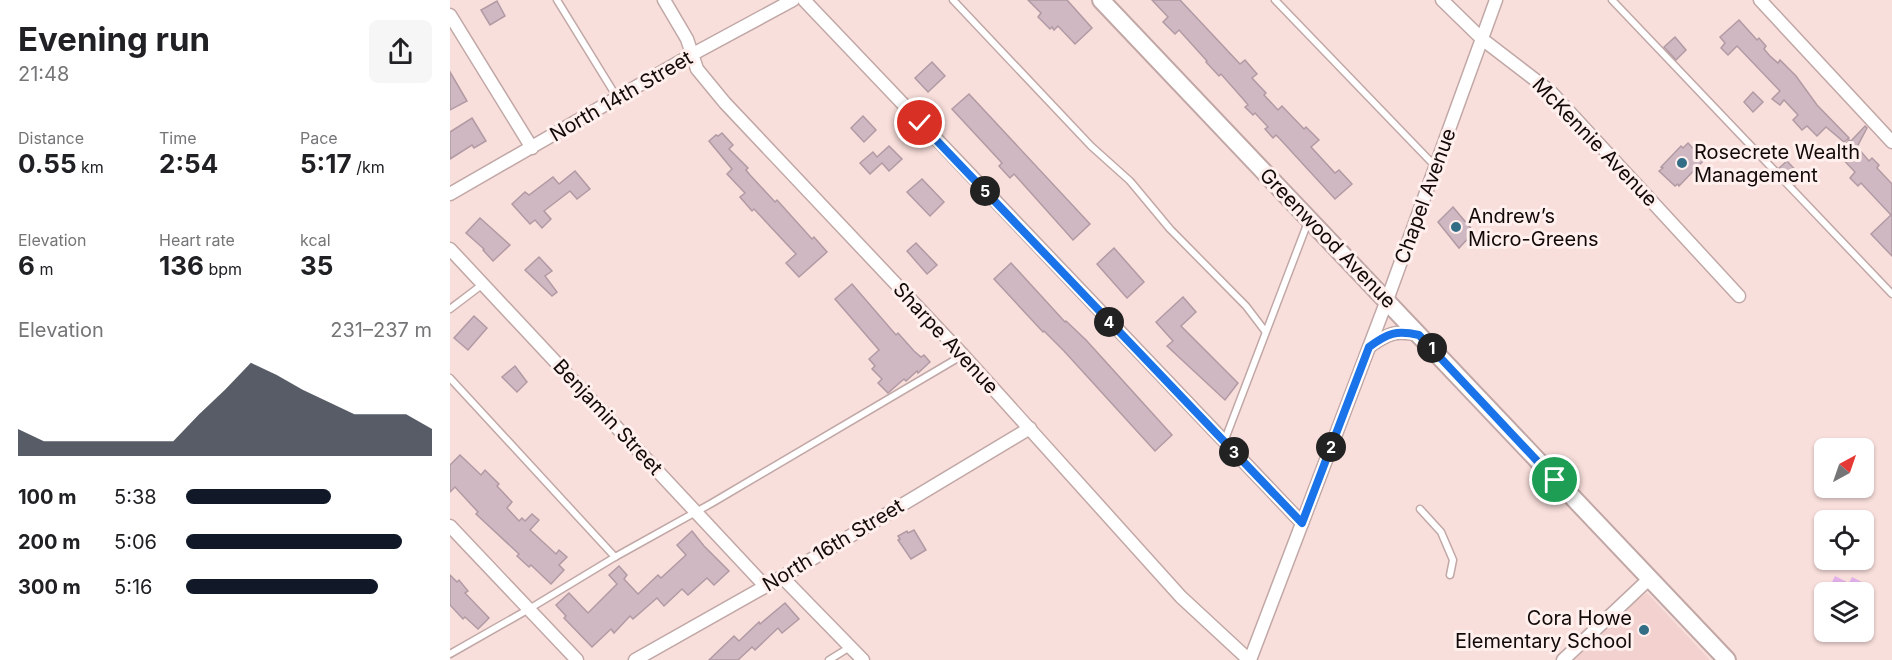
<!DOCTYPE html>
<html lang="en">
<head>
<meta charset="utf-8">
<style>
	body { margin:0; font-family:Inter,sans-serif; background:#f6f6f6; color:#202124; height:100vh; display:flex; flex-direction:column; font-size:22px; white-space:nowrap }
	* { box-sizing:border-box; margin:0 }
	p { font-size:20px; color:#757577 }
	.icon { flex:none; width:33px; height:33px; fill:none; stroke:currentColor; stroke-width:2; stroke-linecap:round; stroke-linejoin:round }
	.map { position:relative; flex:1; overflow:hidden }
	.panel { display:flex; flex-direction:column; background:#fff; width:450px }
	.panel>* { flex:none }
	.needle { width:39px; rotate:40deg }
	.buttons { position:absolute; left:1364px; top:438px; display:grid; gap:12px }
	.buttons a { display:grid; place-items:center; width:60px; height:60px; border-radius:9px; background:#fff; box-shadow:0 2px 4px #0004; font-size:30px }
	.pin { position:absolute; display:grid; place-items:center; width:51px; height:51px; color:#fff; margin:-26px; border:3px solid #fff; border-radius:50%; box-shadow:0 2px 6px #0007 }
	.km { position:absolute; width:30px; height:30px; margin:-15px; border-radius:50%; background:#222; color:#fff; font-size:16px; line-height:30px; text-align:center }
	.round { display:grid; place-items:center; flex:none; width:63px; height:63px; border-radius:9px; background:#f6f6f6 }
	.head { display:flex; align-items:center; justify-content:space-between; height:102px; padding:0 18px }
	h1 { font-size:33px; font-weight:700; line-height:45px }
	.figures { display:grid; grid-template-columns:repeat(3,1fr); gap:9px; height:102px; padding:6px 18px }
	.figures div { display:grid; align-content:center }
	.figures b { font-size:26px; font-weight:700 }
	.figures small { font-size:16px; font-weight:400 }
	.figures p { font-size:16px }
	.chart { height:168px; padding:12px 18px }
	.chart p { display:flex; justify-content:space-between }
	.chart svg { width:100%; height:108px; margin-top:6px; fill:#111827; opacity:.7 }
	ul { padding:0 18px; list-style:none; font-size:20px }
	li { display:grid; grid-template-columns:96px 72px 1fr; align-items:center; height:45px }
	li i { height:15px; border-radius:8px; background:#111827 }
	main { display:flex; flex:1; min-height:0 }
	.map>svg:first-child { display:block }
	.built { fill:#f2d1ce }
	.water { fill:#e2b1ea }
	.building { fill:#cfb8c1; stroke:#b19aa3; stroke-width:1.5 }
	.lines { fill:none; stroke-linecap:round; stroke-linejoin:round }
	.lane-casing { stroke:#c1a8a6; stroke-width:9 }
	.street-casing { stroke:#c1a8a6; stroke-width:15 }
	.secondary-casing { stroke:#c1a8a6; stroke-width:20 }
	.lane { stroke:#fff; stroke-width:6 }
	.street { stroke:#fff; stroke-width:12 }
	.secondary { stroke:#fff; stroke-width:16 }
	.route-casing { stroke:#fff; stroke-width:12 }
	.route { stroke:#1a73e8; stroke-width:8 }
	.poi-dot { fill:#336d86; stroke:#ffefed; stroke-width:2 }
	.labels { text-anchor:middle; stroke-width:6; stroke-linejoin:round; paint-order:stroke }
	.street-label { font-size:20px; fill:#120a09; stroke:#ffefed }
	.poi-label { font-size:20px; fill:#120a09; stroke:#ffefed; text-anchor:start }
</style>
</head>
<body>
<main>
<section class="panel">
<div class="head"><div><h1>Evening run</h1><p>21:48</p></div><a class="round"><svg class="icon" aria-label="share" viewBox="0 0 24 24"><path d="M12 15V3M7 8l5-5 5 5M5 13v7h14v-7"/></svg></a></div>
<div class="figures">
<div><p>Distance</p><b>0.55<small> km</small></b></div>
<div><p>Time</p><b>2:54</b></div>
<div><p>Pace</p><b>5:17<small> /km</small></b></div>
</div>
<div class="figures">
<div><p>Elevation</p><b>6<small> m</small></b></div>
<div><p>Heart rate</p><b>136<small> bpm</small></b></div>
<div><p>kcal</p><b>35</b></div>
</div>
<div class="chart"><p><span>Elevation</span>231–237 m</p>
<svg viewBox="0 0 160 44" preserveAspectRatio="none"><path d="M0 44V33L10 38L20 38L30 38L40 38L50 38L60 38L70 27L80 17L90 6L100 11L110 17L120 22L130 27L140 27L150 27L160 33V44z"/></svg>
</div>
<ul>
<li><b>100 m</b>5:38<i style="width:59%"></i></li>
<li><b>200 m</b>5:06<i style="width:88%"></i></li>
<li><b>300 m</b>5:16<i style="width:78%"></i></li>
</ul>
</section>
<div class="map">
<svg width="1442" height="660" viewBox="0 0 1442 660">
	<rect width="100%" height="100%" fill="#f9dfdc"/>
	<polygon class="built" points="1197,593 1260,660 1124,660 1188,599"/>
	<polygon class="water" points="1385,576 1399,583 1402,577 1414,583 1410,592 1388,592 1379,588"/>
	<g class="building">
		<polygon points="578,0 617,0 642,28 625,44 608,26 604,30 602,27 600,29 588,17 591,13"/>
		<polygon points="702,0 730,0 790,64 795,60 807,74 802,78 816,93 814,95 828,110 832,106 854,129 856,127 869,140 861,147 885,173 889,170 902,184 885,199 830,139 826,135 823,138 815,129 818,127 805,113 803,115 795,107 798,105 794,100 771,74 769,76 756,62 757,61 729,30 725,34 713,22 718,17"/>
		<polygon points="47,1 55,16 40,25 31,10"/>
		<polygon points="1289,20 1307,40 1309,38 1316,46 1314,49 1320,56 1328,63 1330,60 1346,76 1367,105 1399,138 1394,142 1376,127 1367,136 1357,126 1352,130 1343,120 1348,115 1334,100 1330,105 1322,99 1330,91 1287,46 1278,55 1271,48 1275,43 1270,37"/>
		<polygon points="1225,37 1236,50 1226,60 1214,47"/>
		<polygon points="482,62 495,76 478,92 465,78"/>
		<polygon points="0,72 17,101 0,110"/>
		<polygon points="1303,92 1313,102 1303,112 1294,102"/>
		<polygon points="519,94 640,224 623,240 564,174 560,178 549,166 552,163 502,109"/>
		<polygon points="413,116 426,130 414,142 401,128"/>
		<polygon points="22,118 36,141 24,148 22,145 0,159 0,132"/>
		<polygon points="1415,126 1417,128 1407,147 1419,161 1422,158 1429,165 1427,168 1442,184 1442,256 1421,234 1441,215 1411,183 1408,186 1400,178 1405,172 1387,153 1399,140 1401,141"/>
		<polygon points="272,133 283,145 279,149 298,168 296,170 300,175 325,202 327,200 362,239 364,237 377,252 349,277 336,263 346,254 304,209 302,211 290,197 295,193 277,174 282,169 259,141 266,135 268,136"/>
		<polygon points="1238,143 1254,160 1229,186 1228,184 1225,186 1209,171 1213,168 1211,167 1231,146 1233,148"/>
		<polygon points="439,146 452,159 439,171 432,163 420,174 410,163 423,152 427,157"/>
		<polygon points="1337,161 1352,177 1345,185 1329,168"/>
		<polygon points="125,171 140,189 127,199 120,191 94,211 101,219 92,228 85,220 80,224 62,204 75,192 79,195 103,177 109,184"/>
		<polygon points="472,179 494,202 480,216 457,192"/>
		<polygon points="1003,207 1024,232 1009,248 988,222"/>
		<polygon points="30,218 60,245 43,261 33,250 34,249 16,233"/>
		<polygon points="466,243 487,265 477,274 457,251"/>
		<polygon points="664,248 694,282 677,298 647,264"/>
		<polygon points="89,257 102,271 95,276 107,292 102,296 75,270"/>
		<polygon points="561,263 615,322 616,321 636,340 722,435 705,451 614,351 594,331 593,332 544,279"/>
		<polygon points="402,284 446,335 448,333 464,351 471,357 474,355 480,362 468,373 467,371 456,381 454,379 438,393 428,383 432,379 422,369 425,366 419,359 429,350 385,299"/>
		<polygon points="733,297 746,312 731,326 788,383 775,400 717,346 723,341 706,322"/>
		<polygon points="24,316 37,328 18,350 4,338"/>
		<polygon points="65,366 77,382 67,392 52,377"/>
		<polygon points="10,455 31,475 35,470 49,484 47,486 62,502 57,508 69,521 72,518 75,521 82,514 89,520 80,530 106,554 109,550 117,557 109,565 114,570 101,584 81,565 79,567 67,556 69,554 26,514 28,512 5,487 0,492 0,465"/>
		<polygon points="464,530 476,550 461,559 448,540 450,539 448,536 457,531 458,533"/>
		<polygon points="242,531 254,546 279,571 264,585 257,578 238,595 232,589 214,606 207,598 183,619 180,616 164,633 161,629 142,647 114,618 116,616 106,605 119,593 138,613 167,584 159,575 169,566 177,575 174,579 188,594 208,575 211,578 236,555 227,545"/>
		<polygon points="0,575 7,582 9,580 18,591 15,593 39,618 28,629 15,617 13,619 0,605"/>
		<polygon points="335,603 349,619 332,633 328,628 305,650 302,647 288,660 259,660 284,636 289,641 309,622 310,624"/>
	</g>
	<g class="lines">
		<g class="lane-casing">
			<g id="lane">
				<polyline points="107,0 168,99"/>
				<polyline points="503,0 641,146 680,181 720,229 796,306 815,331"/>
				<polyline points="825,0 985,166"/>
				<polyline points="1162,0 1442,294"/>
				<polyline points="0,309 33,284"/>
				<polyline points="0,378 165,557"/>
				<polyline points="774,442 858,222"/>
				<polyline points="970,509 991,532 1003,560 1000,575"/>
				<polyline points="0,654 79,609 165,557 262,503 513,355"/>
				<polyline points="379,660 400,647"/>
			</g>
		</g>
		<g class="street-casing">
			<g id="street">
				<polyline points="214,0 237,39 247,69 275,103 513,355 731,597 799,660"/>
				<polyline points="354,0 852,523"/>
				<polyline points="992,0 1032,39 1101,92 1289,296"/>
				<polyline points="1310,0 1442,142"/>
				<polyline points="0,15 82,148"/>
				<polyline points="0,194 243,54 343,0"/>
				<polyline points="0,249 315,586"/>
				<path d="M920,346C939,333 946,330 969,335"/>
				<polyline points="0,526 127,660"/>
				<polyline points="332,577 413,660"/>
				<polyline points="185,660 332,577 580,428"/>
				<polyline points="800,660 937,300 1046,0"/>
				<polyline points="1113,660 1199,579"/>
			</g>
		</g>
		<g class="secondary-casing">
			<polyline id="secondary" points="651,0 1277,660"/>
		</g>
		<use href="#lane" class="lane"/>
		<use href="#street" class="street"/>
		<use href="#secondary" class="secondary"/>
	</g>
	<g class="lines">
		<g class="route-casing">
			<path id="route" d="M470,123L852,523L919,347C938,333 946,330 969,335L1105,480"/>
		</g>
		<use href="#route" class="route"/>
	</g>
	<g class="poi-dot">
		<circle cx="1232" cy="163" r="6"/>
		<circle cx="1006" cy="227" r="6"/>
		<circle cx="1194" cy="630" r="6"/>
	</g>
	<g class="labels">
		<g class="street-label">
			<text transform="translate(171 96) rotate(-30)" y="7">North 14th Street</text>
			<text transform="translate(1145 142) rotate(46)" y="7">McKennie Avenue</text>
			<text transform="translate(975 196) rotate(-70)" y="7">Chapel Avenue</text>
			<text transform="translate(878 238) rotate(46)" y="7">Greenwood Avenue</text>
			<text transform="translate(496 338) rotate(47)" y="7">Sharpe Avenue</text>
			<text transform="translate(158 417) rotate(47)" y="7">Benjamin Street</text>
			<text transform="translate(383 545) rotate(-31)" y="7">North 16th Street</text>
		</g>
		<g class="poi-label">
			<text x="1244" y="159">Rosecrete Wealth<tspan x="1244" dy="23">Management</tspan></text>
			<text x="1018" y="223">Andrew’s<tspan x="1018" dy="23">Micro-Greens</tspan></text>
			<text x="1182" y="625" text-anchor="end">Cora Howe<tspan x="1182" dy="23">Elementary School</tspan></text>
		</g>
	</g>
</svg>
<div class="buttons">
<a><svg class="needle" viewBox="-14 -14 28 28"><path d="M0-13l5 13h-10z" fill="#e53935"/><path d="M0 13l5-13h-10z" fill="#757577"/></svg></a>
<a><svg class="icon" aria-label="locate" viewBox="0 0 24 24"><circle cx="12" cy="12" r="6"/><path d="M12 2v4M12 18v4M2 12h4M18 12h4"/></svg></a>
<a><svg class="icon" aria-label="layers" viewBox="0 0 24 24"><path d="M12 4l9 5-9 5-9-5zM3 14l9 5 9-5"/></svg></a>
</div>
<div class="pin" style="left:1105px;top:480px;background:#1e9e55"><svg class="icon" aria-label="arrive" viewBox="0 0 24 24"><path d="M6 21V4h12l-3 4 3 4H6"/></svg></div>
<div class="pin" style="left:470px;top:123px;background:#d93025"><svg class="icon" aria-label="check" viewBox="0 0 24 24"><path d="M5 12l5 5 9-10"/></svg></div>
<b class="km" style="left:982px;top:348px">1</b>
<b class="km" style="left:881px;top:447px">2</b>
<b class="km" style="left:784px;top:452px">3</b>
<b class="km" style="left:659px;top:322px">4</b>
<b class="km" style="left:535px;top:191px">5</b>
</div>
</main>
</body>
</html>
